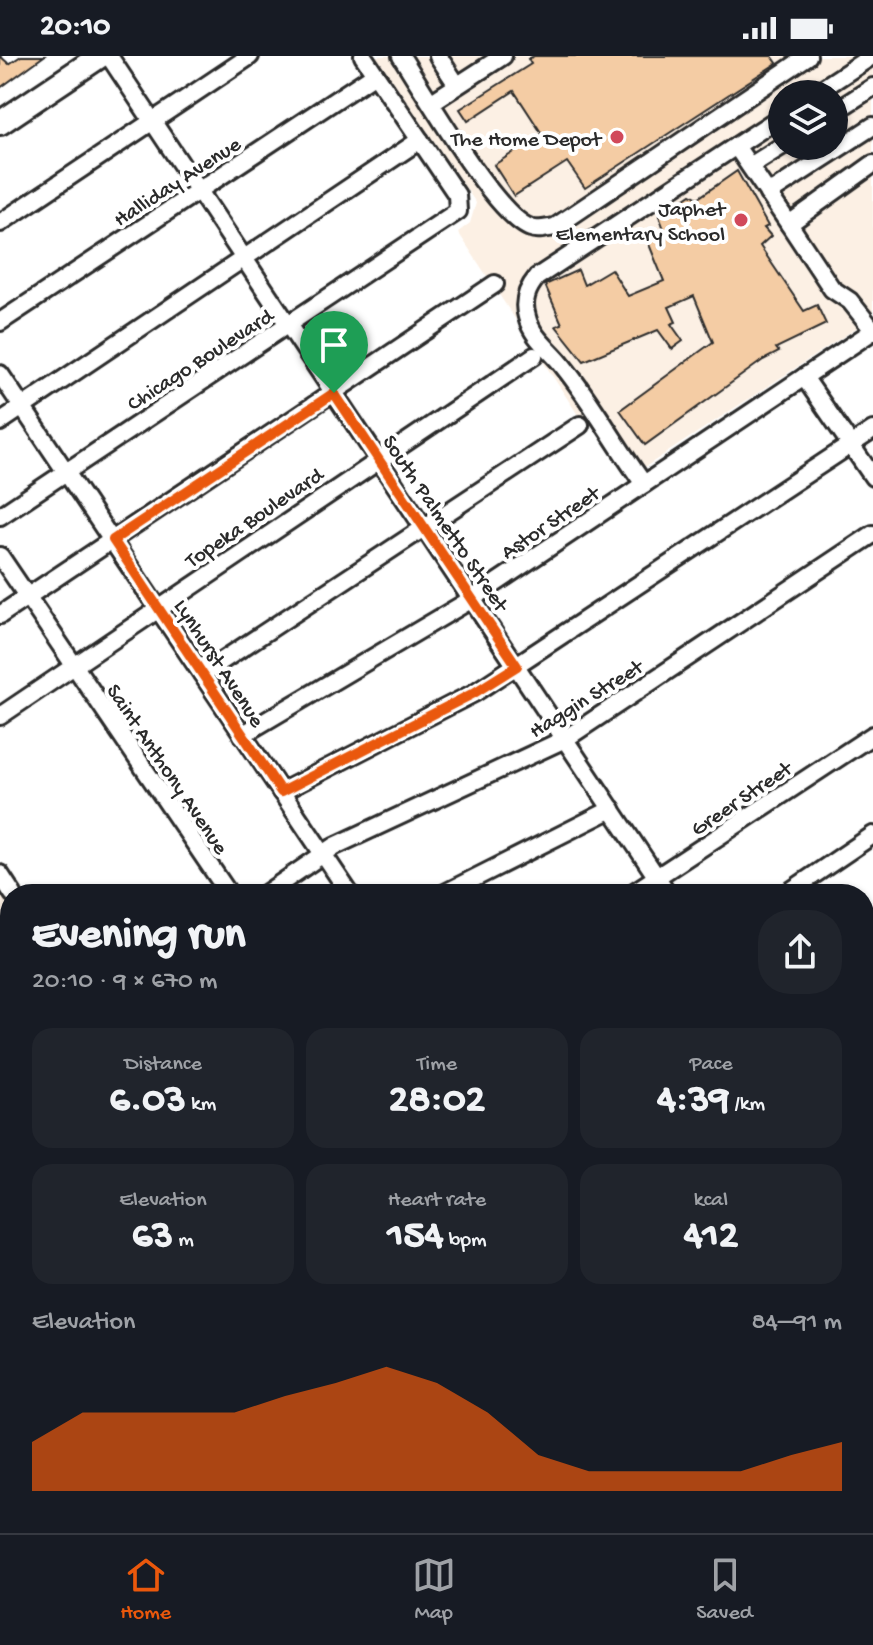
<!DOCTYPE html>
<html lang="en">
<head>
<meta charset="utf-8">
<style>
	body { margin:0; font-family:"Gochi Hand",sans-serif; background:#20242c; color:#f1f3f6; height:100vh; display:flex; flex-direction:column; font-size:30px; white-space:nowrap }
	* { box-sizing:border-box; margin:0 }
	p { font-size:26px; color:#9ea1a6 }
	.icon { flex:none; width:44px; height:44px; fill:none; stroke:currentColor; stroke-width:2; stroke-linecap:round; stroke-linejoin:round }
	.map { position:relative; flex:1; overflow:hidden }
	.details { position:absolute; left:0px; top:828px; width:874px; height:650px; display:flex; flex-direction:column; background:#171b24; border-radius:32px 32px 0 0; box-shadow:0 2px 6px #0004 }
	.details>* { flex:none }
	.controls { position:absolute; left:768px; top:24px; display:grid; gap:16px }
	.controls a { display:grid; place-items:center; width:80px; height:80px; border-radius:50%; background:#171b24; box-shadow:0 2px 6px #0004; font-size:40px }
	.pin { position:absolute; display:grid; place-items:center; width:68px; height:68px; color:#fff; margin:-82px -34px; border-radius:50% 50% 50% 0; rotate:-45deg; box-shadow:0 0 8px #0007 }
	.pin .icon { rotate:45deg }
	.round { display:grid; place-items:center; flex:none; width:84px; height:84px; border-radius:32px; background:#20242c }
	.overview { display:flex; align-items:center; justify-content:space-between; height:136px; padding:0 32px }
	h1 { font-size:44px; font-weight:700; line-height:60px }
	.metrics { display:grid; grid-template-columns:repeat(3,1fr); gap:12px; height:136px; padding:8px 32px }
	.metrics div { display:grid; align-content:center; border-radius:20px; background:#20242c; text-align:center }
	.metrics b { font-size:40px; font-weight:700 }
	.metrics small { font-size:22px; font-weight:400 }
	.metrics p { font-size:22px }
	.chart { height:224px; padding:16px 32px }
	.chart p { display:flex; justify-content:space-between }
	.chart svg { width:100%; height:144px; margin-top:8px; fill:#ea580c; opacity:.7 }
	.status { display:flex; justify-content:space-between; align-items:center; height:56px; padding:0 40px; background:#171b24; direction:ltr }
	.status svg { height:22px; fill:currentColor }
	.tab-bar { display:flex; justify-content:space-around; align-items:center; height:112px; border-top:2px solid #363941; background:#171b24; font-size:22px; color:#9ea1a6 }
	.tab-bar a { display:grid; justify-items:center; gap:4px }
	.tab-bar .selected { color:#ea580c }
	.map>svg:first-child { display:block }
	.built { fill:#fcf0e4; fill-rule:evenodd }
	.building { fill:#f4cca4; stroke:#2b2b2b; stroke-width:2 }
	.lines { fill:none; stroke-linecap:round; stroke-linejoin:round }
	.minor-casing { stroke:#2b2b2b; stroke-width:22 }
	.major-casing { stroke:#2b2b2b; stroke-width:28 }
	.minor { stroke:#fff; stroke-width:16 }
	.major { stroke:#fff; stroke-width:22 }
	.route-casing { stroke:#fff; stroke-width:16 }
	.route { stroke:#ea580c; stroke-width:10 }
	.poi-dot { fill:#d1495b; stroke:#fff; stroke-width:3 }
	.labels { text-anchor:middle; stroke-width:8; stroke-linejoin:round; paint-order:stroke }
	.poi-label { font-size:22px; fill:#2b2b2b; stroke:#fff; text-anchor:end }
	.street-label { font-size:22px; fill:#2b2b2b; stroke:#fff }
</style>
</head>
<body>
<div class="status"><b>20:10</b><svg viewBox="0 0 49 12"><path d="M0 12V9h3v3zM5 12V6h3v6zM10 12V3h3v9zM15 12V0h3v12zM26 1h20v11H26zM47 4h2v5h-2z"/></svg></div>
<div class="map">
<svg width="873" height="1477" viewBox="0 0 873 1477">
	<rect width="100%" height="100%" fill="#fff"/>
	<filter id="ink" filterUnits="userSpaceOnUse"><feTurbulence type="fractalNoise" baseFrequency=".0125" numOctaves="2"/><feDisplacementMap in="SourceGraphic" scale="16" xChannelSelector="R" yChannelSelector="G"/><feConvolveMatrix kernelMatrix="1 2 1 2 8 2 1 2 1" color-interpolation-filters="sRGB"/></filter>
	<g filter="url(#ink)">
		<g class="built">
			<path d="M376,0H873V261L636,417L595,357L582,365L458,176L470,167L476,147ZM782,38H834V90H782Z"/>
			<polygon points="0,834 10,849 10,995 0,1002"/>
		</g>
		<g class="building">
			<polygon points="0,0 9,8 21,0 44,0 0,32"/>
			<polygon points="534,0 772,0 777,7 585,132 567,106 514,140 494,109 542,78 514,35 468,65 460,53 531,8 528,3"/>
			<polygon points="737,115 768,170 764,172 771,180 760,190 804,255 817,249 826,268 776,292 779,296 763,304 645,389 620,354 713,286 694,240 669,251 676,266 671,268 683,285 672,293 658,274 584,305 556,270 562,268 545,229 578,214 584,229 611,213 628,240 664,225 646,181 664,173 659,160 691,138 698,142"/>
			<polygon points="0,876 10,891 10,967 0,974"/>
			<polygon points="137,1468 176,1468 174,1477 136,1477"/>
		</g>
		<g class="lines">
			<g class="minor-casing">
				<g id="minor">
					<polyline points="109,0 668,838"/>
					<path d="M401,0C424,35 496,161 531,172C537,175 548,172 555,171L808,0"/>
					<polyline points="438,0 457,29"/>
					<polyline points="814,38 872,0"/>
					<polyline points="432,46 503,0"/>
					<polyline points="834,56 873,31"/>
					<polyline points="782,60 736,90 789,168 873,108"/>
					<polyline points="750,110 782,90"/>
					<polyline points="768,138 873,70"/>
					<polyline points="0,167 250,0"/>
					<polyline points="789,168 832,233 850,245 873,274"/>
					<polyline points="0,266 375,18"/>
					<polyline points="0,318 350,838"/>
					<polyline points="804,321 873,421"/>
					<polyline points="0,366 420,84"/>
					<path d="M644,428C616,390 593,347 563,310C551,294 532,282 527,261C522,245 527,233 537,221L736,90"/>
					<polyline points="0,460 458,155 457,139 363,0"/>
					<polyline points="0,500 229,838"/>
					<polyline points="0,559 495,228"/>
					<polyline points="202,618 580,369"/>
					<polyline points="0,660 534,300"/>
					<polyline points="242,679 472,543 873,275"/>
					<polyline points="281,736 474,637 873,374"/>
					<polyline points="0,818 13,838"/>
					<polyline points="265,838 335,790 565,683 873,478"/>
					<polyline points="443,838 612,753"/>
					<polyline points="631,838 873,679"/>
					<polyline points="786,838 873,779"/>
					<polyline points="864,886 873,880"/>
					<polyline points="864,988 873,982"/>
					<polyline points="0,1009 10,1003"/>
					<polyline points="864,1088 873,1082"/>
					<polyline points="864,1134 873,1148"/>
					<polyline points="0,1184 10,1178"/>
					<polyline points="864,1285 873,1279"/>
					<polyline points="0,1306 10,1300"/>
					<polyline points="0,1422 10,1415"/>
					<polyline points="0,1459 12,1477"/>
					<polyline points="659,1468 665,1477"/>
					<polyline points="96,1477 110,1468"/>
					<polyline points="279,1477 293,1468"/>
					<polyline points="579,1477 593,1468"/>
				</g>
			</g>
			<g class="major-casing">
				<g id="major">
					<polyline points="0,67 100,0"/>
					<polyline points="0,1119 10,1134"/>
					<polyline points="230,1468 236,1477"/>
				</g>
			</g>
			<use href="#minor" class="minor"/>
			<use href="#major" class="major"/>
		</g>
	</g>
	<g class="lines" filter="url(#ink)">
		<g class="route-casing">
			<polygon id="route" points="334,337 517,610 474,637 281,736 113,484"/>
		</g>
		<use href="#route" class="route"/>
	</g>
	<g class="poi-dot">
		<circle cx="617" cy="81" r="8"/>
		<circle cx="741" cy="164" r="8"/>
	</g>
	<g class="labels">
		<g class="poi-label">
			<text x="601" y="89">The Home Depot</text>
			<text x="725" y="159">Japhet<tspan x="725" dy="25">Elementary School</tspan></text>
		</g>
		<g class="street-label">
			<text transform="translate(176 124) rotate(-33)" y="8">Halliday Avenue</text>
			<text transform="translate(199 302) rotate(-33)" y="8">Chicago Boulevard</text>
			<text transform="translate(253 460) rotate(-34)" y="8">Topeka Boulevard</text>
			<text transform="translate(549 465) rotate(-34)" y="8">Astor Street</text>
			<text transform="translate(447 466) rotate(56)" y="8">South Palmetto Street</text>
			<text transform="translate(221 606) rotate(57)" y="8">Lynhurst Avenue</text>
			<text transform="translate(585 641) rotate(-32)" y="8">Haggin Street</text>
			<text transform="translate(169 712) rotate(56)" y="8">Saint Anthony Avenue</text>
			<text transform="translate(740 741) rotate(-34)" y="8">Greer Street</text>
		</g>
	</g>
</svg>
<div class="controls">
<a><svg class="icon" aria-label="layers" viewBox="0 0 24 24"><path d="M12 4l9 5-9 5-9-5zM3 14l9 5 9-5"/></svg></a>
</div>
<div class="pin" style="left:334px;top:337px;background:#1e9e55"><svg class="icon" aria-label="arrive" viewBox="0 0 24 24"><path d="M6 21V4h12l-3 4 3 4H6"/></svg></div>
<section class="details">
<div class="overview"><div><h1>Evening run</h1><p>20:10 · 9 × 670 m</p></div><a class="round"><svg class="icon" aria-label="share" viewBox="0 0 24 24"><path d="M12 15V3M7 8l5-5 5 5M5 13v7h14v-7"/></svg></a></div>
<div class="metrics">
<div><p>Distance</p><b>6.03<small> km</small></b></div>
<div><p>Time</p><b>28:02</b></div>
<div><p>Pace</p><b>4:39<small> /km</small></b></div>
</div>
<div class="metrics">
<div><p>Elevation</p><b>63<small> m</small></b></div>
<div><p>Heart rate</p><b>154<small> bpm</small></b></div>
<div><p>kcal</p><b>412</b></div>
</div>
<div class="chart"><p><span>Elevation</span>84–91 m</p>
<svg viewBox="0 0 160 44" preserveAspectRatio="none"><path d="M0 44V29L10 20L20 20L30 20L40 20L50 15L60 11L70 6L80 11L90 20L100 33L110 38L120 38L130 38L140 38L150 33L160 29V44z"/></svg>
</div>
</section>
</div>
<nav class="tab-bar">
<a class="selected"><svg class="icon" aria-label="home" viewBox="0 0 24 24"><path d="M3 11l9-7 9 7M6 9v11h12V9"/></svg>Home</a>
<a><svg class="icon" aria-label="map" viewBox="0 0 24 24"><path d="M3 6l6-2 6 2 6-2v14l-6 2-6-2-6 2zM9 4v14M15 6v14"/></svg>Map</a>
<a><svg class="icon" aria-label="saved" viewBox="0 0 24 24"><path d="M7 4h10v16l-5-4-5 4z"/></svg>Saved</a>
</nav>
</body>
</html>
